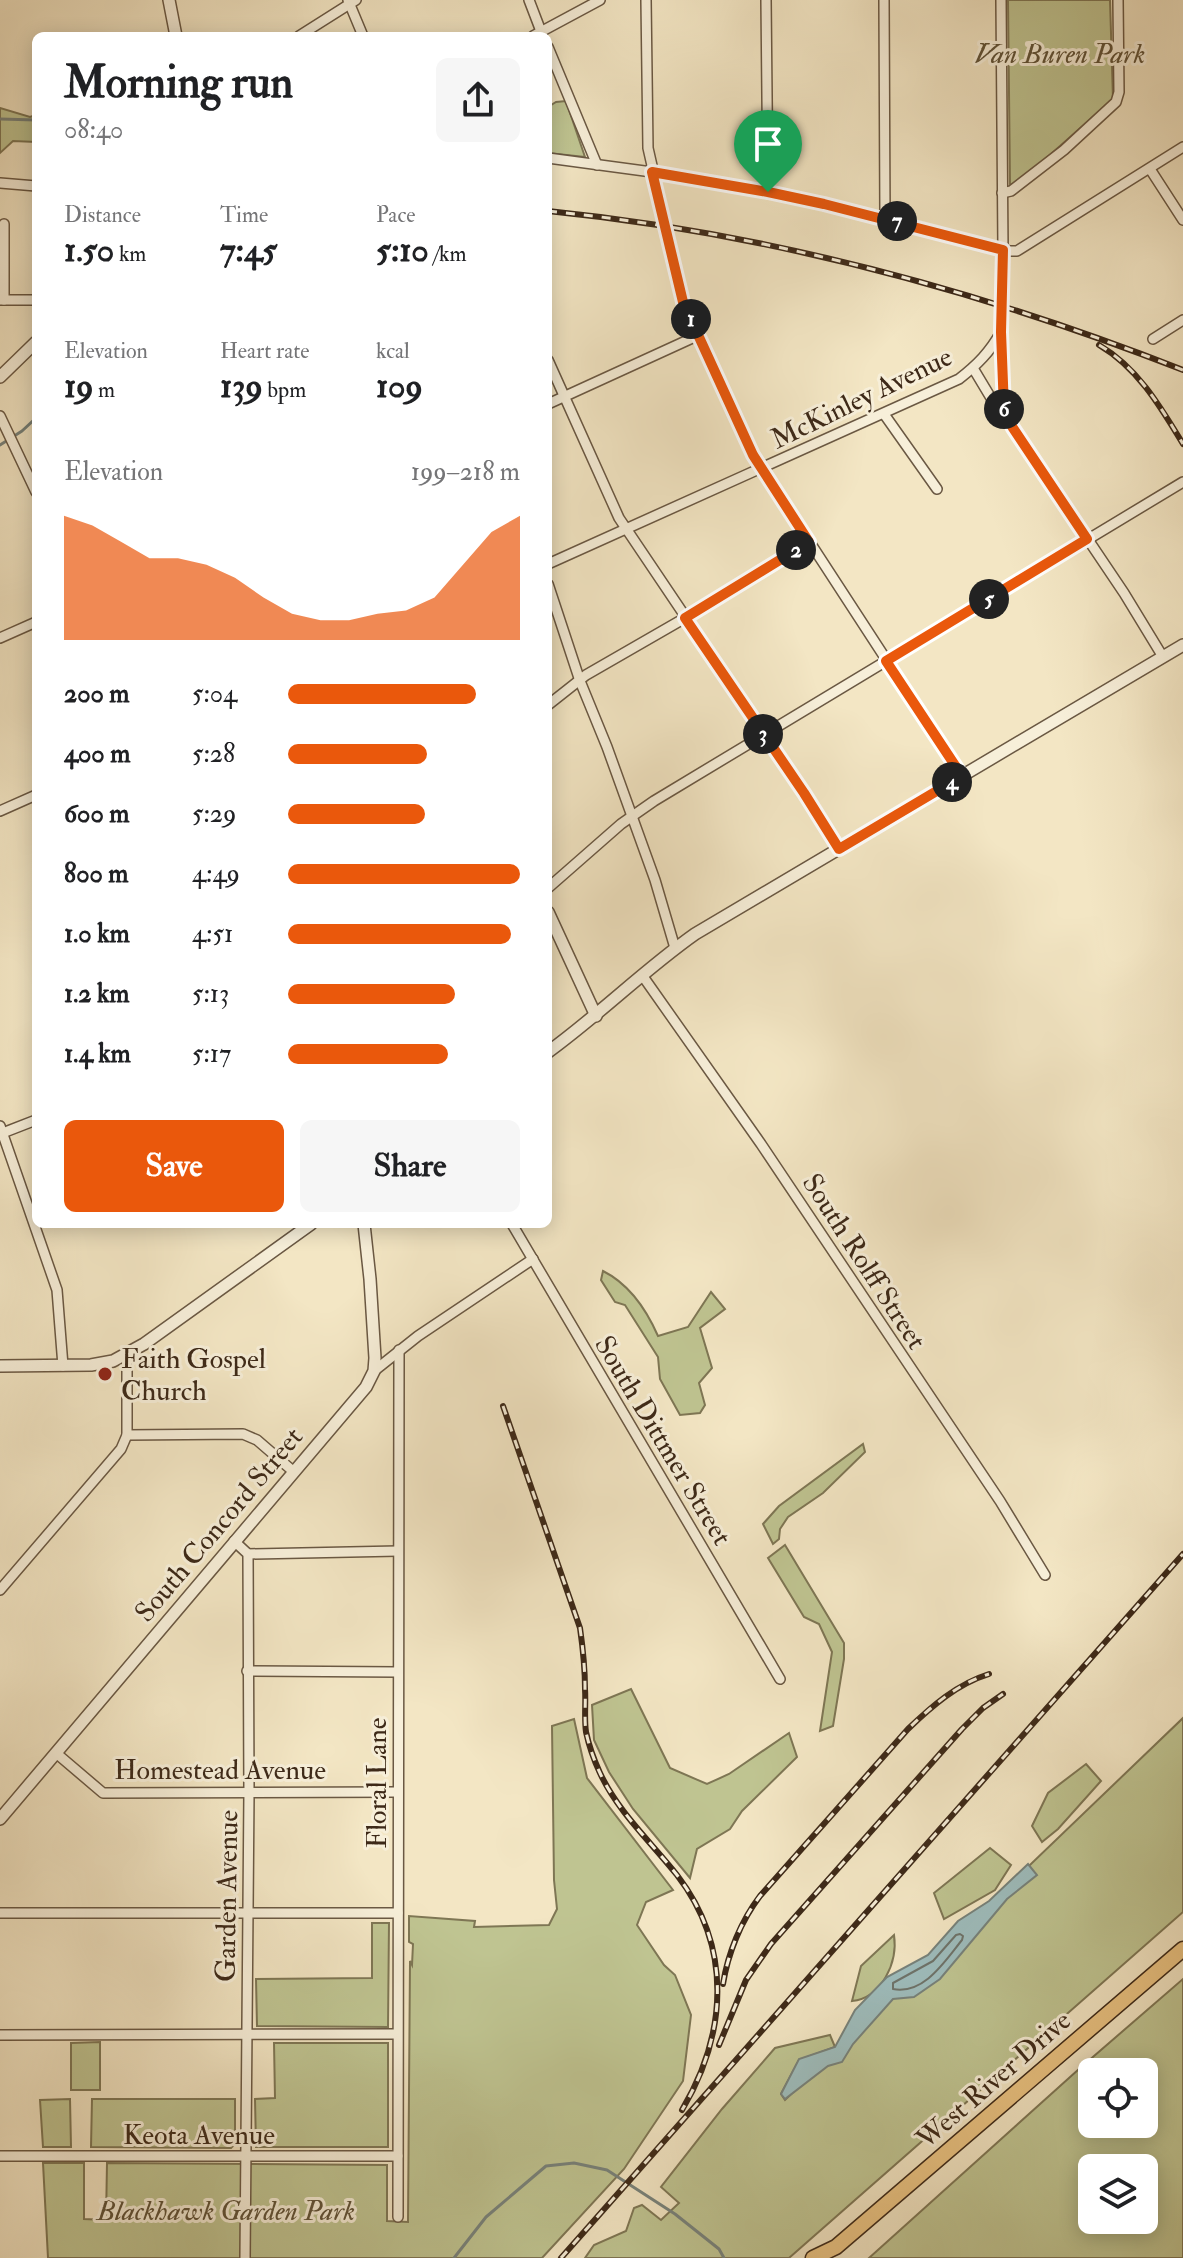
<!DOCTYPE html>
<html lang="en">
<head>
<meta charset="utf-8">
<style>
	body { margin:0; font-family:"IM FELL Double Pica",serif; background:#f6f6f6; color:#202124; height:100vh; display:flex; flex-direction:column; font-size:30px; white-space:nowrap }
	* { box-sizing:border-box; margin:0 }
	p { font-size:26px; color:#757577 }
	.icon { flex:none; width:44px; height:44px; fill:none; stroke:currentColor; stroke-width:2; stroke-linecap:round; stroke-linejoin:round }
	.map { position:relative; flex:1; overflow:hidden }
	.drawer { position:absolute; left:32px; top:32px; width:520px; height:1196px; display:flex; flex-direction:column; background:#fff; border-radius:12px; box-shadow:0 4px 20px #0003 }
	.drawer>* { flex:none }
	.fabs { position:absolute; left:1078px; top:2058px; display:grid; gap:16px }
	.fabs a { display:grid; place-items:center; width:80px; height:80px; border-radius:12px; background:#fff; box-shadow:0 4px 20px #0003; font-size:40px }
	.pin { position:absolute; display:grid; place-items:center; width:68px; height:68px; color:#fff; margin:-82px -34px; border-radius:50% 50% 50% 0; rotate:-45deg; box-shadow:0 0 8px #0007 }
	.pin .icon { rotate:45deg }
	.km { position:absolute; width:40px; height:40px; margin:-20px; border-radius:50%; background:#222; color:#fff; font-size:22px; line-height:40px; text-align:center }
	.round { display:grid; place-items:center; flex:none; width:84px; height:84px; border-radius:12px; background:#f6f6f6 }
	.headline { display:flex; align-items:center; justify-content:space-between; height:136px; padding:0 32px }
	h1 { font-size:44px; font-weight:800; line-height:60px }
	.figures { display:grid; grid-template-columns:repeat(3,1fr); gap:12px; height:136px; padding:8px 32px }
	.figures div { display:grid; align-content:center }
	.figures b { font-size:34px; font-weight:800 }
	.figures small { font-size:22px; font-weight:400 }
	.figures p { font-size:22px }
	.chart { height:224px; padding:16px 32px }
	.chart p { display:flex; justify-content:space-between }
	.chart svg { width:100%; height:144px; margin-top:8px; fill:#ea580c; opacity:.7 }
	.cta { display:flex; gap:16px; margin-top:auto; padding:16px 32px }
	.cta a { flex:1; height:92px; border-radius:12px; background:#ea580c; color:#fff; font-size:32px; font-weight:800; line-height:92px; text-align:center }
	.cta a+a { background:#f6f6f6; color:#202124 }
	ul { padding:0 32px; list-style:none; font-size:26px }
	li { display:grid; grid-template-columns:128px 96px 1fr; align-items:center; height:60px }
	li i { height:20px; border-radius:10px; background:#ea580c }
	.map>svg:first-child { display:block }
	.green { fill:#bfc491; stroke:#7e7654; stroke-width:2; fill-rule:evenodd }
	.water { fill:#9ebdbd; stroke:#77827b; stroke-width:2 }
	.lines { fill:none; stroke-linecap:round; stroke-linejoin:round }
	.shore { stroke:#6e736a; stroke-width:2 }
	.stream { stroke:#77827b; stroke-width:3 }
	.minor-casing { stroke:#6a5843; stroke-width:12 }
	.tertiary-casing { stroke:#6a5843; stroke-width:14 }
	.primary-casing { stroke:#3d2918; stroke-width:17 }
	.minor { stroke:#f7efd9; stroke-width:9 }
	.tertiary { stroke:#f7efd9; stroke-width:11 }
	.primary { stroke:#eac382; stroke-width:14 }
	.rail-casing { stroke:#3d2918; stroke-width:6 }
	.rail { stroke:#f7efd9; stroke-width:3; stroke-dasharray:9; stroke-linecap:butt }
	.route-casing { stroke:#fff; stroke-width:16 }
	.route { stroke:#ea580c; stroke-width:10 }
	.poi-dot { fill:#8f2418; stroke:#f7efd9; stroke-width:3 }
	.labels { text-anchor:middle; stroke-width:6; stroke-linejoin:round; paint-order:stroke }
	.park-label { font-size:28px; font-style:italic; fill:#5e5036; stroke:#f7efd9 }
	.street-label { font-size:28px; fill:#3d2918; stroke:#f7efd9 }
	.poi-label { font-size:28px; fill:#3d2918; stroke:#f7efd9; text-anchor:start }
</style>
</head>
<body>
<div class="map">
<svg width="1183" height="2258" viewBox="0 0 1183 2258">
	<rect width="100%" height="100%" fill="#f3e6c4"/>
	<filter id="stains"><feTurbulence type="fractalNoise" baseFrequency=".0025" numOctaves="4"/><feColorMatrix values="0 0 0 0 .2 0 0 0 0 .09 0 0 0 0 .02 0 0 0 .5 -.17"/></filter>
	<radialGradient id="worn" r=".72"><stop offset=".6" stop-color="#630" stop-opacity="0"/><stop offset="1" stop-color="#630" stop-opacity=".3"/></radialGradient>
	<g class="green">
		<polygon points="1008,0 1110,0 1113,99 1016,185 1010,184"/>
		<polygon points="566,101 585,157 548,153 548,107 556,102"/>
		<polygon points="0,108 30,117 36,115 36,142 13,141 0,153"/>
		<path d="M603,1271C629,1284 647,1311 658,1336L688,1327L711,1292L725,1309L700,1328L712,1368L699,1383L705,1405L700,1413L680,1415L660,1379L658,1357L625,1305L615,1302L601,1280Z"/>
		<polygon points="863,1444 865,1452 823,1493 788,1517 780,1529 779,1539 773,1544 763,1524 779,1506"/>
		<polygon points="785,1545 844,1643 844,1659 833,1726 820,1731 832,1652 819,1624 804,1617 768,1558"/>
		<polygon points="631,1689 670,1768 707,1784 729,1774 789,1733 797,1757 742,1811 730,1829 697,1849 690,1878 633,1809 609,1772 594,1740 592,1705"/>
		<polygon points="1183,1718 1183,1912 789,2258 585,2258 594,2245 626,2231 634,2208 642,2205 661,2220 679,2203 661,2187 722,2109 775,2048 830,2035 835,2047 799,2060 781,2094 785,2100"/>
		<polygon points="574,1719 587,1778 673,1890 646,1902 637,1925 664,1965 675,1975 691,2015 683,2081 624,2169 542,2258 48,2258 43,2163 84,2163 84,2219 106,2220 107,2163 387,2165 387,2221 408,2222 410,1961 412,1965 413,1944 409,1942 409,1916 475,1921 474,1927 549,1925 557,1909 554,1880 552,1726"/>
		<polygon points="1086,1764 1101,1781 1058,1829 1042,1842 1032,1826 1048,1793"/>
		<polygon points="990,1848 1011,1865 995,1890 944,1919 934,1893"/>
		<polygon points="372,1923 389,1923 388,2027 257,2026 256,1979 372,1978"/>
		<path d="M894,1935C898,1962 882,1998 852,2001L861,1966Z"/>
		<path d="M1183,1979V2258H869L1079,2069ZM1092,2072H1144V2124H1092ZM1092,2168H1144V2220H1092Z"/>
		<polygon points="100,2042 100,2090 71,2090 71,2043"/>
		<polygon points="274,2043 388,2043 388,2147 256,2147 255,2099 275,2098"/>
		<polygon points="70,2099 71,2147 43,2147 40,2100"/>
		<polygon points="92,2099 235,2099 235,2144 231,2148 91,2147"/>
	</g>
	<polygon class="water" points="1028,1864 1037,1875 1007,1899 940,1979 914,1997 893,1999 853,2044 842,2062 828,2066 785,2099 781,2094 799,2059 835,2047 855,2010 887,1977 928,1955 958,1921 989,1901"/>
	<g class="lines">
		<path class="shore" d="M960,1934L963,1936L962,1940C945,1961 924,1995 893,1989V1983L933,1961L956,1935Z"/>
		<g class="stream">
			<polyline points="0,119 36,120"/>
			<polyline points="0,445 22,431 36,418"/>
			<polyline points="454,2258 486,2217 546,2166 574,2163 607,2170 675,2214 719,2249 724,2258"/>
		</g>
		<g class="minor-casing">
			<g id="minor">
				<polyline points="348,0 363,36"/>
				<polyline points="529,0 542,34"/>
				<polyline points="646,0 648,148 683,302 753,455 962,776"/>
				<polyline points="766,0 768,192"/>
				<polyline points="884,0 885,218"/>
				<polyline points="1001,0 1003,250 1001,332 1004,409 1013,428 1124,593 1163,657"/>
				<polyline points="299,36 356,0"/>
				<polyline points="533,36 600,0"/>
				<polyline points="548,47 597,165"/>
				<polyline points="548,158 652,172 768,192 885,218 1010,251 1017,251 1183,147"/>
				<polyline points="1150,169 1183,220"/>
				<polyline points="0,183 36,186"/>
				<polyline points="1002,193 1011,191 1064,150 1116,102 1119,92 1118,0"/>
				<polyline points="0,300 36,300"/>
				<polyline points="4,300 4,224"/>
				<polyline points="1153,339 1183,320"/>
				<polyline points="548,360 619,518 804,793 839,849"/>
				<polyline points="973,368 991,398 1004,409"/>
				<polyline points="548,404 699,335"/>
				<polyline points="884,414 937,489"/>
				<polyline points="0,416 36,492"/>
				<path d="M548,564L959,379C977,365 990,352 1001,332"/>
				<polyline points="548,584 580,681 607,747 655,880 675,948"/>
				<polyline points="0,638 36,622"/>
				<polyline points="548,705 586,675 685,618 809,542"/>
				<polyline points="0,811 36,795"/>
				<polyline points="548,888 621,824 654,801 1183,482"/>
				<polyline points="642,975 761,1144 1000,1501 1045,1575"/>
				<polyline points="0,1126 57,1290 63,1366"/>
				<polyline points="0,1134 36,1120"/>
				<polyline points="512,1224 780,1679"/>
				<polyline points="374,1371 418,1336 533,1259"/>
				<polyline points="127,1435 243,1434 257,1440 294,1472"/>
				<polyline points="234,1541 248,1554 249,1792 245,2258"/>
				<polyline points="248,1554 398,1551"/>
				<polyline points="0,1590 121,1449 127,1435 127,1355"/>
				<polyline points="247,1671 398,1672"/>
				<polyline points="56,1753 103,1793 398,1792"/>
				<polyline points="0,1913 398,1913"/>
				<polyline points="0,2035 397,2034"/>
				<polyline points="0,2156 398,2156"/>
				<polyline points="398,2217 399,1350"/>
			</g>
		</g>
		<g class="tertiary-casing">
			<g id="tertiary">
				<polyline points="169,0 176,36"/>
				<polyline points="0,377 36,342"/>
				<polyline points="548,912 596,1016"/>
				<path d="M548,1052C599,1015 644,970 695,934L1183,645"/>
				<polyline points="0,1366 91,1365 113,1361 144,1344 311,1224"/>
				<polyline points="0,1819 366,1387 374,1371 375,1358 370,1279 364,1224"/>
			</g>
		</g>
		<g class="primary-casing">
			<polyline id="primary" points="813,2258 836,2247 1183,1949"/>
		</g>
		<use href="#minor" class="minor"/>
		<use href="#tertiary" class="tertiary"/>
		<use href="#primary" class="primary"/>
		<g class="rail-casing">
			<g id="rail">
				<path d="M548,211C766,233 979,290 1183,370"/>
				<path d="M1099,345C1138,368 1160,406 1183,444"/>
				<path d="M503,1406L580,1628C583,1649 585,1669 585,1689C586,1703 584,1718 586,1732C589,1746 594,1760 600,1773C618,1812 651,1842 677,1875C733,1948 727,2034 682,2110"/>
				<path d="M723,1984C728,1953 741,1921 760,1896L908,1729C932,1706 957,1684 989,1674"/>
				<polyline points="719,2045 746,1980 771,1944 962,1729 983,1708 1003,1694"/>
				<polyline points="561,2258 1183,1554"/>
			</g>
		</g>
		<use href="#rail" class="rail"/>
	</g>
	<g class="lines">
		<g class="route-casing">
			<polygon id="route" points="652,172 768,192 824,204 1003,250 1001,332 1004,409 1013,428 1087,539 886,661 962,776 839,849 804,793 685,618 809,542 753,455 683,302"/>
		</g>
		<use href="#route" class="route"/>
	</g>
	<circle class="poi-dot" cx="105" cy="1374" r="8"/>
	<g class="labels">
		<g class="park-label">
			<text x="1060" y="63">Van Buren Park</text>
			<text x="226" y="2220">Blackhawk Garden Park</text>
		</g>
		<g class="street-label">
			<text transform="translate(861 397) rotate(-26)" y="10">McKinley Avenue</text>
			<text transform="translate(865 1261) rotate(57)" y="10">South Rolff Street</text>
			<text transform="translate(664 1440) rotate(59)" y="10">South Dittmer Street</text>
			<text transform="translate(218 1524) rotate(-50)" y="10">South Concord Street</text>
			<text x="220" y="1779">Homestead Avenue</text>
			<text transform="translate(376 1783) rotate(-90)" y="10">Floral Lane</text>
			<text transform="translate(226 1896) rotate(-89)" y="10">Garden Avenue</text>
			<text transform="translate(993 2079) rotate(-41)" y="10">West River Drive</text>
			<text x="199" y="2144">Keota Avenue</text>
		</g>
		<g class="poi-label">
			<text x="121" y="1368">Faith Gospel<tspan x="121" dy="32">Church</tspan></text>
		</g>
	</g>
	<rect width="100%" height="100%" filter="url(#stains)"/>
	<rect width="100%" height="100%" fill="url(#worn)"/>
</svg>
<div class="fabs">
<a><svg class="icon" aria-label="locate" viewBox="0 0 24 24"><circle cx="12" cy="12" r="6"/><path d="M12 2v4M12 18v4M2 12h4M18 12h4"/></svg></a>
<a><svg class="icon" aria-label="layers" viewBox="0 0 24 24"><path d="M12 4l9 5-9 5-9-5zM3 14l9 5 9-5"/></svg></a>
</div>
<div class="pin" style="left:768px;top:192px;background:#1e9e55"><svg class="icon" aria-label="arrive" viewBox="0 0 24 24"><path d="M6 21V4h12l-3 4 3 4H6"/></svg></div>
<b class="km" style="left:691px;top:319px">1</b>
<b class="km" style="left:796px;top:550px">2</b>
<b class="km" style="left:763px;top:734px">3</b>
<b class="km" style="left:952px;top:782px">4</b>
<b class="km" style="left:989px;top:599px">5</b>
<b class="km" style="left:1004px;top:409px">6</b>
<b class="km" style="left:897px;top:221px">7</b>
<section class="drawer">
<div class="headline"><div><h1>Morning run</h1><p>08:40</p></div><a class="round"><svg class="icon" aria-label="share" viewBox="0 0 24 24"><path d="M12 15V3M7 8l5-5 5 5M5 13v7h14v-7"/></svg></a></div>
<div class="figures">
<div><p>Distance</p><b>1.50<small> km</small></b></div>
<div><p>Time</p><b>7:45</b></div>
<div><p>Pace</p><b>5:10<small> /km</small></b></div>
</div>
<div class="figures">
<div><p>Elevation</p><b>19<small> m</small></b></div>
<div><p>Heart rate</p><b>139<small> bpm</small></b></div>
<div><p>kcal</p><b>109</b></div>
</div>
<div class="chart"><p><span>Elevation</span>199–218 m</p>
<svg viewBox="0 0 160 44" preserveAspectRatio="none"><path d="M0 44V6L10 9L20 14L30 19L40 19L50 21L60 25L70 31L80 36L90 38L100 38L110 36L120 35L130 31L140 21L150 11L160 6V44z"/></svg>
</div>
<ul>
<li><b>200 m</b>5:04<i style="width:81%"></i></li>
<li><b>400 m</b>5:28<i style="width:60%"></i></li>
<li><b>600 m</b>5:29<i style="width:59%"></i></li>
<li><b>800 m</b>4:49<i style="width:100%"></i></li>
<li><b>1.0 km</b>4:51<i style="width:96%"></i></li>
<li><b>1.2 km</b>5:13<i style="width:72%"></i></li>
<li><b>1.4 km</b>5:17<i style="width:69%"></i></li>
</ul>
<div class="cta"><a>Save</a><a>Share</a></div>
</section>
</div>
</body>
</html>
